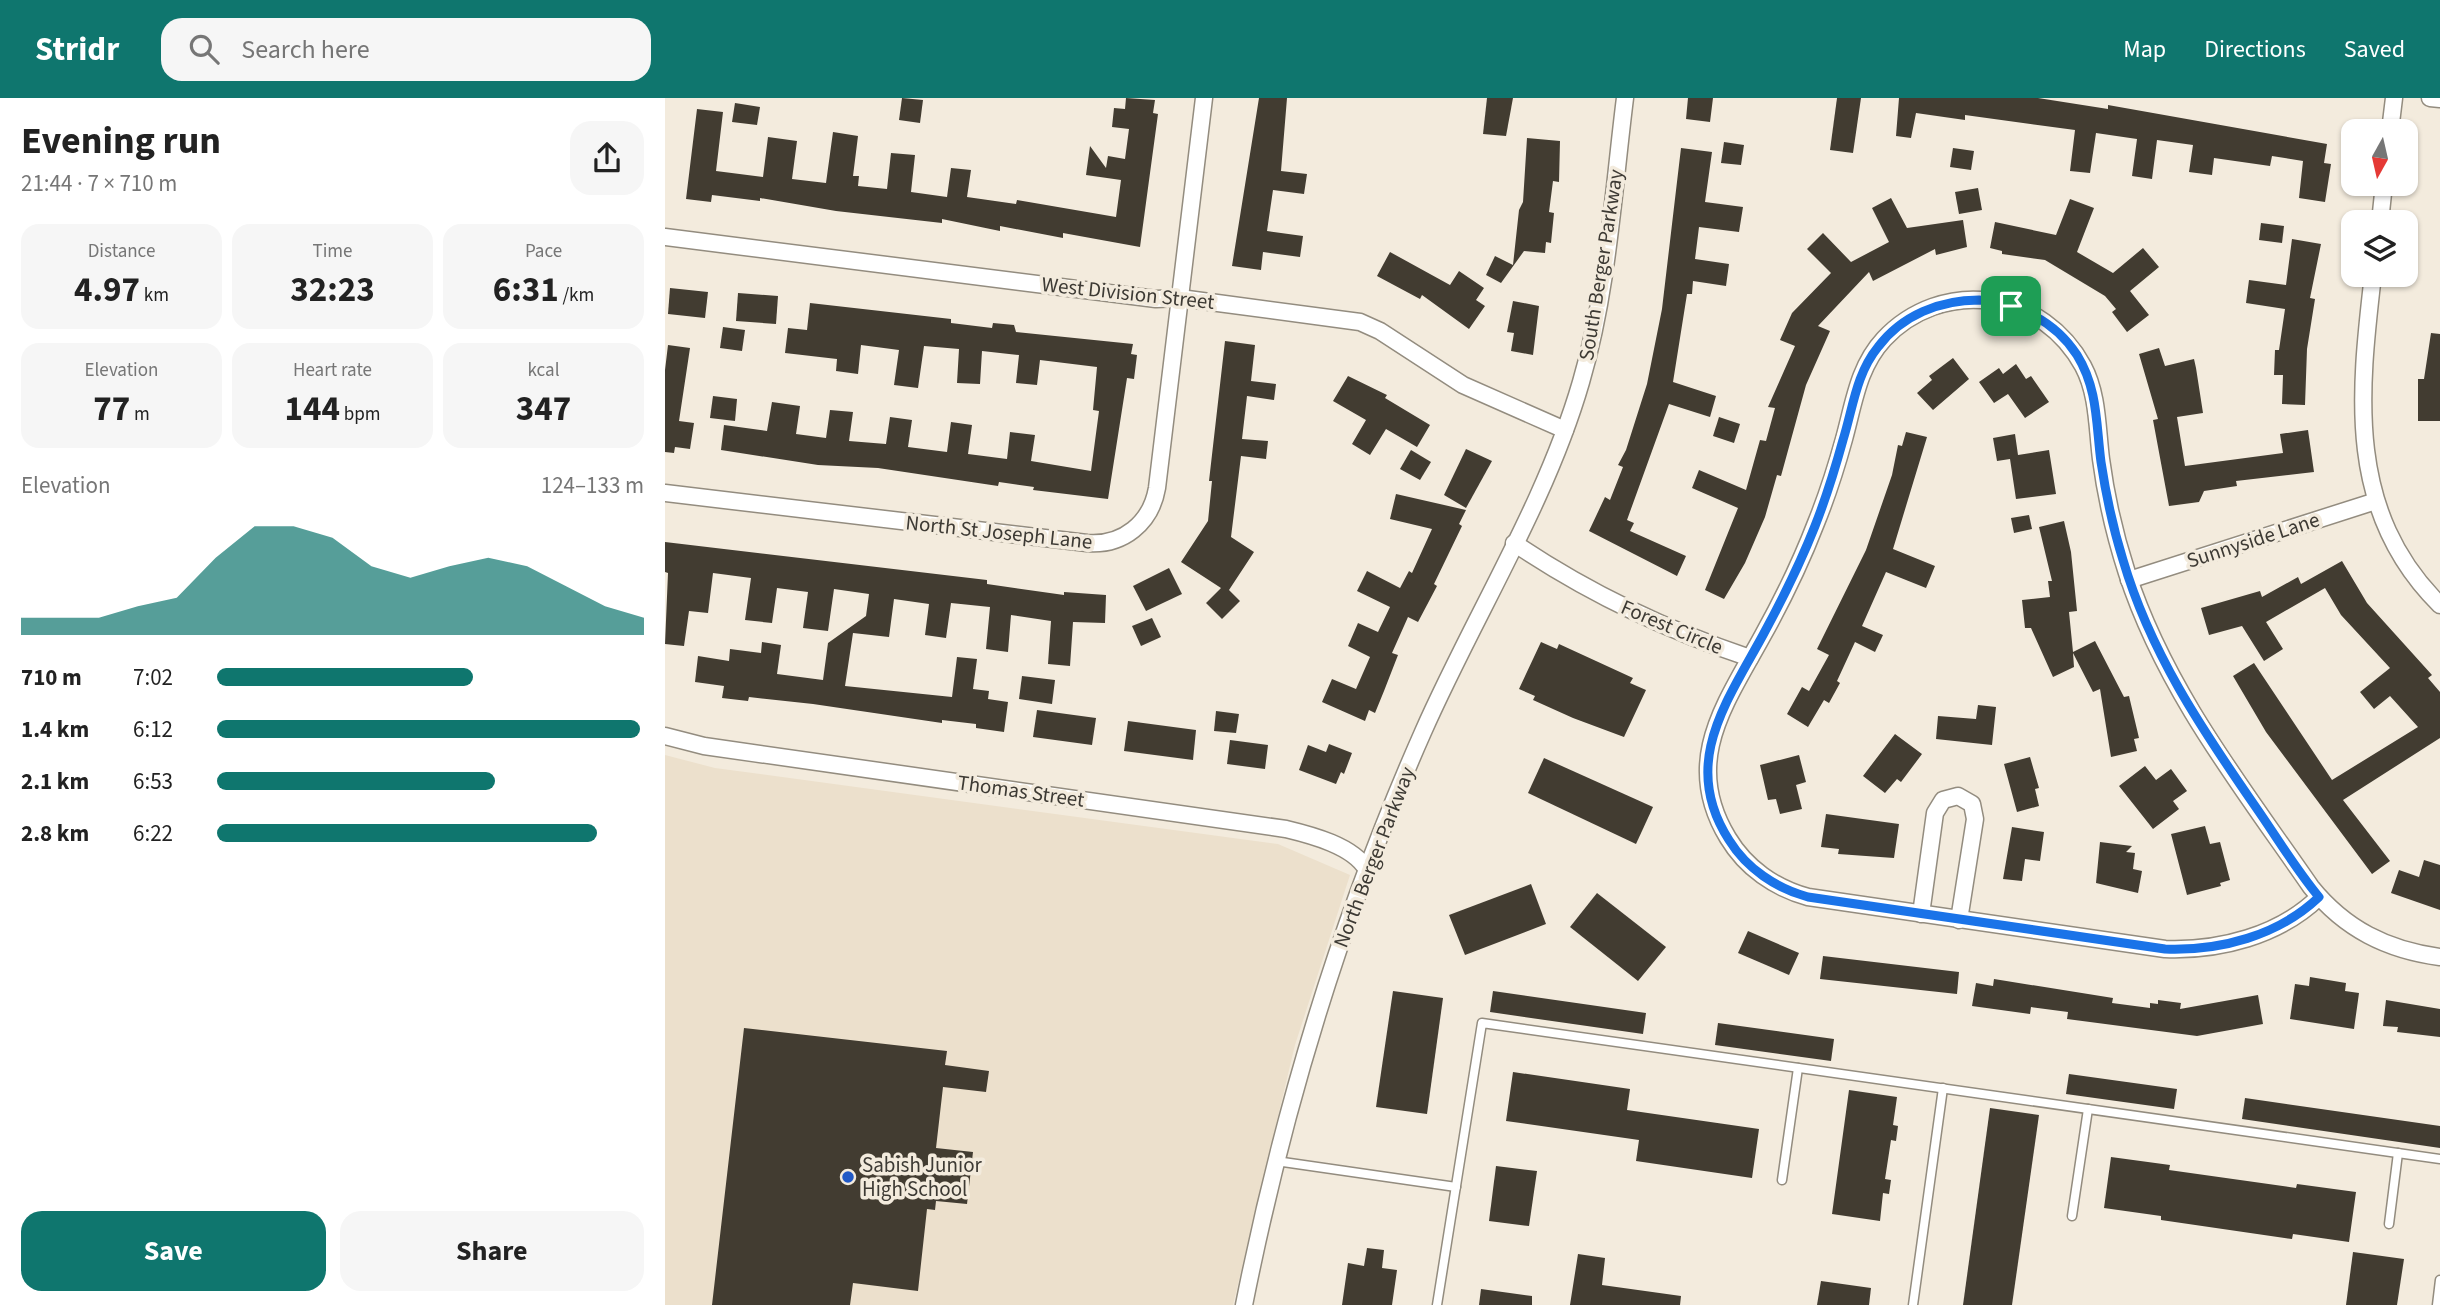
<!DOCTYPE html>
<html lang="en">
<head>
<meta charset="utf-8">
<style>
	body { margin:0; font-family:"Source Sans 3",sans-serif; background:#f6f6f6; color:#222; height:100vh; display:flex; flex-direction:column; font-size:26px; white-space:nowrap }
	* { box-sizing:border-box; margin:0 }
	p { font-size:23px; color:#767676 }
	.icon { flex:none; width:38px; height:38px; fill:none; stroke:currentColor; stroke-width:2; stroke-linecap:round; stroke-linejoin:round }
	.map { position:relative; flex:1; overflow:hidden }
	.sheet { display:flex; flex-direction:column; background:#fff; width:665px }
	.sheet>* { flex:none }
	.needle { width:46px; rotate:188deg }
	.buttons { position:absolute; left:1676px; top:21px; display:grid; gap:14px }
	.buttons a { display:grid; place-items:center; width:77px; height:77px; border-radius:14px; background:#fff; box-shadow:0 2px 5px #0004; font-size:35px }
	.pin { position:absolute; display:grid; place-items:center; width:60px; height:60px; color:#fff; margin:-30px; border-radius:14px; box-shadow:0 4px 10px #0006 }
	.round { display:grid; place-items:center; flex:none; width:74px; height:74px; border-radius:21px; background:#f6f6f6 }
	.overview { display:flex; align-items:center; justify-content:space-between; height:119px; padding:0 21px }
	h1 { font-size:38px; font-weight:700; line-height:52px }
	.figures { display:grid; grid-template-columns:repeat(3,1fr); gap:10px; height:119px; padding:7px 21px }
	.figures div { display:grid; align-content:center; border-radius:18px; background:#f6f6f6; text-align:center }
	.figures b { font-size:35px; font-weight:700 }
	.figures small { font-size:19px; font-weight:400 }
	.figures p { font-size:19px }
	.chart { height:196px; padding:14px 21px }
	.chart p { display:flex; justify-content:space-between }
	.chart svg { width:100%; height:126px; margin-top:7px; fill:#0f766e; opacity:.7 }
	.button { display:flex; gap:14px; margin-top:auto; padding:14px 21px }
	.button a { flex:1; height:80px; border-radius:21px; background:#0f766e; color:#fff; font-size:28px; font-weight:700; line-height:80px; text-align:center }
	.button a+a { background:#f6f6f6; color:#222 }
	ul { padding:0 21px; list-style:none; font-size:23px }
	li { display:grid; grid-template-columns:112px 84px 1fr; align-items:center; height:52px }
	li i { height:18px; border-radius:9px; background:#0f766e }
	header { display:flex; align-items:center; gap:42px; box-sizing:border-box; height:98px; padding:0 35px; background:#0f766e; color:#fff }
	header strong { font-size:33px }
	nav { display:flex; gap:38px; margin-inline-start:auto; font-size:24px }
	.search { width:490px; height:63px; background:#f6f6f6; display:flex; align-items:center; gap:18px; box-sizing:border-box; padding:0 24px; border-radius:21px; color:#767676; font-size:26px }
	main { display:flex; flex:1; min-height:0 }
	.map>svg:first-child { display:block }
	.built { fill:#ece0cc }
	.building { fill:#423c31 }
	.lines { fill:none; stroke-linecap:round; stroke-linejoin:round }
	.service-casing { stroke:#938c7f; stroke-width:11 }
	.minor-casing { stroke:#938c7f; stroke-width:19 }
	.service { stroke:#fff; stroke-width:8 }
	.minor { stroke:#fff; stroke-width:16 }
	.route-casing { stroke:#fff; stroke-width:14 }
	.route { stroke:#1a73e8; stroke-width:9 }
	.poi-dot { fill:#2059c6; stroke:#f3ebdd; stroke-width:2.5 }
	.labels { text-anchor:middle; stroke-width:7; stroke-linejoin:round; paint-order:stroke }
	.street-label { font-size:21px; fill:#3d3a34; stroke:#f3ebdd }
	.poi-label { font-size:21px; fill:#3d3a34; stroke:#f3ebdd; text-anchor:start }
</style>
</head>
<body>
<header>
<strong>Stridr</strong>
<div class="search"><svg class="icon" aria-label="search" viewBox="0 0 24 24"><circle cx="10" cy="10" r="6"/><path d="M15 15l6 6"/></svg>Search here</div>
<nav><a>Map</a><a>Directions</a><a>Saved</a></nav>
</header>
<main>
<section class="sheet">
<div class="overview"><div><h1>Evening run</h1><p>21:44 · 7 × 710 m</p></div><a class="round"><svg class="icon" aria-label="share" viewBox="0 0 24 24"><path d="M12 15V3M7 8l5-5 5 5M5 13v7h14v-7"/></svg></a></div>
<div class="figures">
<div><p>Distance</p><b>4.97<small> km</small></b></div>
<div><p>Time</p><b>32:23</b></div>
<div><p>Pace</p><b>6:31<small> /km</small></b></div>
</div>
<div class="figures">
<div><p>Elevation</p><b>77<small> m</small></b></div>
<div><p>Heart rate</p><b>144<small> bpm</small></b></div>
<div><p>kcal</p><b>347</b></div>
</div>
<div class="chart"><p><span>Elevation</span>124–133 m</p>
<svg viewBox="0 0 160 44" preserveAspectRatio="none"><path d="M0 44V38L10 38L20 38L30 34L40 31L50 17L60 6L70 6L80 10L90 20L100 24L110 20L120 17L130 20L140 27L150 34L160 38V44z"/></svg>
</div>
<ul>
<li><b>710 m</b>7:02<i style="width:60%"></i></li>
<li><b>1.4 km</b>6:12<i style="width:99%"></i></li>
<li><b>2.1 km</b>6:53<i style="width:65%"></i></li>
<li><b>2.8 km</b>6:22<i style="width:89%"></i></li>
</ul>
<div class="button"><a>Save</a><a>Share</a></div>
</section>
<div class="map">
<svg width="1775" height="1207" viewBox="0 0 1775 1207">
	<rect width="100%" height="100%" fill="#f3ebdd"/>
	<polygon class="built" points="0,657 50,670 613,746 685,777 630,947 568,1207 0,1207"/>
	<g class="building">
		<polygon points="237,0 258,2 255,25 234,22"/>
		<polygon points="461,0 490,2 488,15 493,16 475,149 398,135 398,140 335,128 335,133 277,121 277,125 171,113 95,100 95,103 47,97 46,104 21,101 32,11 58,14 51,73 98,79 103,39 132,43 127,81 161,85 168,34 193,38 188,78 194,78 193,88 222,91 226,55 250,57 246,94 282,99 286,70 306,72 302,99 351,106 352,102 451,119 456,82 421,77 425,48 441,70 443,58 460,61 464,31 447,29 449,10 460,11"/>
		<polygon points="594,0 622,0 616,73 642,76 639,96 608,92 602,133 638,138 635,159 598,154 596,172 567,168"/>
		<polygon points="822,0 848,0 841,38 818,36"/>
		<polygon points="1023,0 1048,0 1045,24 1021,21"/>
		<polygon points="1172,0 1196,0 1188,55 1165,52"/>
		<polygon points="1234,0 1373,0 1443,11 1443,7 1662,46 1659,65 1666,66 1660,104 1634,100 1638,63 1607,58 1605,68 1549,60 1547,77 1524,74 1528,47 1492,42 1487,81 1467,78 1472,41 1431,35 1425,75 1405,73 1410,32 1300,17 1300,22 1251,15 1246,40 1231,38"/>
		<polygon points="70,5 95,9 92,27 67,24"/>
		<polygon points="862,40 895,43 894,84 888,83 884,114 889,115 886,145 881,144 880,155 859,153 836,185 821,177 830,158 848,167 854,112 858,104"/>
		<polygon points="1059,44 1079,47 1076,67 1056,65"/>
		<polygon points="1016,50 1047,54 1040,104 1078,109 1074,134 1034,129 1030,161 1064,166 1061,188 1028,183 1027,196 1022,196 1008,284 1051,298 1045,319 1004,306 962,422 969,425 965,433 1021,458 1012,478 924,433 940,399 945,402 958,369 953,367 961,352 982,286 997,211"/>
		<polygon points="1288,50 1309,53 1306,72 1285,69"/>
		<polygon points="1313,90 1317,112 1294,116 1290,94"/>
		<polygon points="1226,100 1242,130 1298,122 1302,149 1271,157 1270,151 1208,183 1204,174 1153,228 1165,233 1141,287 1116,378 1112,377 1100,419 1080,465 1059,501 1040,492 1073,410 1027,390 1034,372 1081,392 1095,342 1101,343 1110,310 1103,309 1130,248 1115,242 1127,215 1166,175 1142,151 1158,135 1186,164 1224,144 1207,110"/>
		<polygon points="1405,101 1429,110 1412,154 1448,175 1478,150 1494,169 1465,193 1484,217 1462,234 1447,214 1451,211 1440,198 1380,162 1337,156 1337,153 1325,150 1330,124 1391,137"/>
		<polygon points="1596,125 1619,128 1617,145 1594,142"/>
		<polygon points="1627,141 1656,146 1645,200 1650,201 1642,251 1640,307 1617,306 1618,277 1609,277 1610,252 1614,252 1620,211 1581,205 1584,182 1621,187"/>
		<polygon points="725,154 785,187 794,173 819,190 811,202 820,208 804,231 757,197 755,201 712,178"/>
		<polygon points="5,190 43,194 40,220 3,216"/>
		<polygon points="73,195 113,198 111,226 71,223"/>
		<polygon points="848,203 874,208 868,257 846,253 849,235 842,234"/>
		<polygon points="145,205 286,221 286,225 327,230 328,225 349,227 351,234 468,246 466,256 472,257 469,281 462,280 443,401 368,392 369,389 334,384 333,388 213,370 153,367 56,352 59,327 102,333 107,304 135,308 131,336 161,340 165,312 188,314 184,343 221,346 225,319 247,322 243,349 282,354 286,324 307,327 303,356 342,361 345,334 370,337 366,363 426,373 434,313 428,312 432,269 375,262 372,287 351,285 354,257 317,253 315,286 292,285 294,251 259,248 253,290 229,287 234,252 196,247 193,276 171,273 172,261 120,255 123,230 142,232"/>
		<polygon points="58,229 80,232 77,253 55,250"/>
		<polygon points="1766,235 1775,236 1775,323 1753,323 1753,281 1759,281"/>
		<polygon points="560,243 590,247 586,283 611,286 609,302 582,298 577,341 603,343 601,361 576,358 566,439 589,454 564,492 575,503 557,521 541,505 556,490 516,464 543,423 547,383 544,383"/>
		<polygon points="3,247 25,250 14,323 29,325 25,351 10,349 9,355 0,354 0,272"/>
		<polygon points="1494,250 1500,268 1529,261 1531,270 1538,315 1512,319 1520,368 1618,355 1615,336 1643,332 1649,374 1571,383 1572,388 1539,393 1534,404 1504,408 1488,322 1493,321 1474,256"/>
		<polygon points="1288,260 1304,281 1268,312 1252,295 1267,282 1264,278"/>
		<polygon points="1351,266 1361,281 1366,278 1384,304 1360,320 1343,296 1329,305 1314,284 1334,270 1338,276"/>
		<polygon points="683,278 722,297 720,300 765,327 752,349 721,331 705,357 687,346 701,322 668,303"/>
		<polygon points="48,298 72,301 70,323 45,320"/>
		<polygon points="1054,319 1075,326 1069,345 1048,338"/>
		<polygon points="1241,334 1262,339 1228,451 1270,468 1261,490 1221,474 1197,528 1218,537 1210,554 1190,544 1172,583 1175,585 1164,605 1159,602 1143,629 1122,616 1137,589 1144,593 1164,557 1152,551 1201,452 1227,377 1233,347 1237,348"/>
		<polygon points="1350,336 1353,357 1384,352 1391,396 1351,401 1345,361 1332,363 1328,340"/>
		<polygon points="801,351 827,363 801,410 779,397"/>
		<polygon points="746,352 766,364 755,382 735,371"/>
		<polygon points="731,396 801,412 794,426 797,428 769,486 772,488 753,524 743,519 727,555 733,557 719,593 710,615 704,612 700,623 657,604 667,581 691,591 705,559 683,548 693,525 713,534 725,509 692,493 702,473 735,490 744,473 747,475 767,431 725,421"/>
		<polygon points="1364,417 1367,431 1349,435 1346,420"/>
		<polygon points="1399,423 1406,454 1412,513 1404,514 1408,554 1430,543 1459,599 1464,598 1474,640 1469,641 1472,653 1446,659 1435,591 1428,594 1408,555 1409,569 1388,579 1366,530 1360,530 1357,502 1385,499 1383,483 1387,483 1374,429"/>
		<polygon points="0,444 322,482 322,486 399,497 399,494 441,497 440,525 408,524 405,568 383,566 386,523 346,517 343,554 321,551 325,509 286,505 281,540 260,537 264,506 229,501 224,539 188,535 180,588 287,599 292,559 312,561 308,591 324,593 323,601 343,604 339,634 311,630 311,626 277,622 277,625 148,606 84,599 83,603 57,600 59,588 30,584 33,558 64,563 65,551 96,555 97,544 116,547 112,576 158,582 163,545 201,518 204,496 169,491 163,533 138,530 143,494 112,490 107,525 80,522 86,480 48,475 43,515 24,513 19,548 0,546 3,475 0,474"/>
		<polygon points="1677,463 1702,505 1767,577 1763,580 1775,594 1775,640 1678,702 1725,763 1707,776 1601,634 1568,578 1589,565 1667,682 1753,629 1725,598 1709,611 1695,594 1725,570 1676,517 1660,490 1601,524 1618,551 1599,563 1577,528 1544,537 1536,510 1595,493 1597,499 1633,479 1636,486"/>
		<polygon points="504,470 517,496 481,513 468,488"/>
		<polygon points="487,520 496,539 476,548 467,528"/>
		<polygon points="876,544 892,551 894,546 968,580 965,585 981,592 959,639 908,620 868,602 870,598 854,591"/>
		<polygon points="357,578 390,582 387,606 354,601"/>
		<polygon points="1313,607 1331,609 1327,647 1271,641 1273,618 1311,621"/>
		<polygon points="372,612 431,620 427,647 368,639"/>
		<polygon points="551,613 574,616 571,635 549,633"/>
		<polygon points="463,623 531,632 528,662 459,653"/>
		<polygon points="1230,636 1257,656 1236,684 1232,681 1220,695 1198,678"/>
		<polygon points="565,642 603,647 600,671 562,666"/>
		<polygon points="664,646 687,655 679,676 676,674 671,686 634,672 643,647 661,654"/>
		<polygon points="1134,657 1141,684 1131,687 1137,711 1115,716 1111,701 1103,702 1095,667"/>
		<polygon points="1365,659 1374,690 1370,691 1374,708 1352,714 1339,666"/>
		<polygon points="879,660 988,709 971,746 863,695"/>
		<polygon points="1480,668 1491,682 1506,671 1522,693 1508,703 1514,711 1488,731 1454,688"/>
		<polygon points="1161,716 1234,726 1229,760 1173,756 1174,751 1156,749"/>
		<polygon points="1540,728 1545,746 1555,744 1565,782 1555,785 1556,788 1522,797 1506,736"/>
		<polygon points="1347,729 1379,734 1375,763 1360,761 1357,783 1338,781"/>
		<polygon points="1435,744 1467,748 1461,754 1470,755 1468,771 1477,773 1473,795 1431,785"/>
		<polygon points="1759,762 1775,767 1775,812 1726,795 1734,772 1754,779"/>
		<polygon points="866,786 881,826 800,857 784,817"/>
		<polygon points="932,795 1001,849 973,883 905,829"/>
		<polygon points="1083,833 1134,855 1124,877 1073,855"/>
		<polygon points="1158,858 1294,874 1292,896 1155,881"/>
		<polygon points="1645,879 1681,885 1680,893 1694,895 1689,931 1625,921 1630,886 1644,888"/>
		<polygon points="1329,881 1448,900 1447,905 1485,910 1485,905 1493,906 1493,902 1516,905 1515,911 1593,897 1598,926 1532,938 1402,921 1403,914 1366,909 1365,916 1307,908 1311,885 1328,888"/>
		<polygon points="728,893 778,900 762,1016 711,1009"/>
		<polygon points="828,893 981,915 978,936 825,914"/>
		<polygon points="1721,902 1775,911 1775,939 1732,934 1733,929 1718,928"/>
		<polygon points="1053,925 1169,941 1166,963 1050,947"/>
		<polygon points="79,930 282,953 280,967 324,973 321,994 278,989 271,1050 308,1054 302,1106 271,1103 270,1112 262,1111 253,1193 188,1185 185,1207 47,1207"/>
		<polygon points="848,974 965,991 962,1012 1094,1031 1087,1080 971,1063 974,1042 841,1023"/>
		<polygon points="1404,976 1512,991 1509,1011 1401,996"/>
		<polygon points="1184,992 1232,999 1228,1027 1233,1028 1231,1043 1226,1042 1220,1081 1226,1082 1224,1096 1218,1095 1215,1123 1167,1116"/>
		<polygon points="1580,1000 1775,1028 1775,1050 1577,1021"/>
		<polygon points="1325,1010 1374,1017 1347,1207 1298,1207"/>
		<polygon points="1446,1059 1505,1067 1504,1072 1631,1090 1632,1086 1691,1094 1684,1144 1628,1136 1627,1141 1496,1122 1496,1118 1439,1110"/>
		<polygon points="831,1068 872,1073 864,1128 824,1123"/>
		<polygon points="702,1150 719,1152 717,1170 732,1172 727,1207 677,1207 683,1165 699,1168"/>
		<polygon points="1688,1154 1739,1161 1732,1207 1681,1207"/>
		<polygon points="913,1156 940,1160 937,1187 1016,1198 1015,1207 905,1207"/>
		<polygon points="1156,1183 1206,1190 1204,1207 1152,1207"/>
		<polygon points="816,1191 867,1198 867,1207 814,1207"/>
	</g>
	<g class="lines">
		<g class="service-casing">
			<g id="service">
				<polyline points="611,1063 791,1089"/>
				<polyline points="1117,1082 1133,970"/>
				<polyline points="1407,1118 1423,1011"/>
				<polyline points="1724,1126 1733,1055"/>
				<polyline points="772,1207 817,925 1775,1061"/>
				<polyline points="1248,1207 1278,990"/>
				<polyline points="1772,1207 1775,1182"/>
			</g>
		</g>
		<g class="minor-casing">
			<g id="minor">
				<polyline points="1765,0 1775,1"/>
				<polyline points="1725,33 1729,0"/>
				<polyline points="1715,124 1719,86"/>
				<polyline points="0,139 491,201 515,200 695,224 715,233 798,287 900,332"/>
				<path d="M1708,177C1694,297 1681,414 1775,507"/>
				<path d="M0,395L422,445C458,448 486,425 492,390L539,0"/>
				<path d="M849,445C923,495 1001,532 1085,560"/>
				<polyline points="1464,482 1711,403"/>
				<path d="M0,638L39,648L621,731C646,737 689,748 702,772"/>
				<path d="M1654,799C1614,838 1554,853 1500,851L1143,799C1110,790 1081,770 1063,740C1016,663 1061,605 1098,537C1118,501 1136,464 1151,425C1162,398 1171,370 1179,341C1189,305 1193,269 1219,241C1246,212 1286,197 1326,203C1365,208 1399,233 1418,268C1433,296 1432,329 1436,361C1441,399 1450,438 1462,475C1500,592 1577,689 1646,789C1680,831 1722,852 1775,859"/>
				<polyline points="1256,816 1270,715 1278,702 1293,698 1307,706 1310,721 1294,822"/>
				<path d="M579,1207C618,1011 677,817 758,634C809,518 881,405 916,284C943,192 948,95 960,0"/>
			</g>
		</g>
		<use href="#service" class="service"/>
		<use href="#minor" class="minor"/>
	</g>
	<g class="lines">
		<g class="route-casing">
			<path id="route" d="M1314,202C1353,205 1390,223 1412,257C1433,291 1431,326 1436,364C1441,397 1448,430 1458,462C1485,554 1536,630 1590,708C1611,738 1630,770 1654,799C1613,838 1555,853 1500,851L1143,799C1111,790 1082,771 1064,742C1015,666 1061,605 1098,537C1117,502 1135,466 1150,428C1161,400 1170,371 1178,342C1188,310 1191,276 1213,249C1237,217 1275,202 1314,202Z"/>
		</g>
		<use href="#route" class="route"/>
	</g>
	<circle class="poi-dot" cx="183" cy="1079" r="7"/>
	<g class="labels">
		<g class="street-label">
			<text transform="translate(936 167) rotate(-81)" y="7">South Berger Parkway</text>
			<text transform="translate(463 195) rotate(6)" y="7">West Division Street</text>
			<text transform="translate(334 434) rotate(6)" y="7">North St Joseph Lane</text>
			<text transform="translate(1588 442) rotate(-18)" y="7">Sunnyside Lane</text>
			<text transform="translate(1007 529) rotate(23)" y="7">Forest Circle</text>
			<text transform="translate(356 693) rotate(8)" y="7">Thomas Street</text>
			<text transform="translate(709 759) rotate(-69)" y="7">North Berger Parkway</text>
		</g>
		<g class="poi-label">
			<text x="197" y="1074">Sabish Junior<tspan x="197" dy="24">High School</tspan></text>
		</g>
	</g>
</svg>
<div class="buttons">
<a><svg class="needle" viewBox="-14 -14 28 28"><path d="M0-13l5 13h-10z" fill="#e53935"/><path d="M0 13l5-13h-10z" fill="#767676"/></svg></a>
<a><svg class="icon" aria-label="layers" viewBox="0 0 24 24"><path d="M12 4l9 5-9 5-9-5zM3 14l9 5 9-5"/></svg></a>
</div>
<div class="pin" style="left:1346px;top:208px;background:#1e9e55"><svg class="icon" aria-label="arrive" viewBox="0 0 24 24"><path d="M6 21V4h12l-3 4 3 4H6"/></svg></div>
</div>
</main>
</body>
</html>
